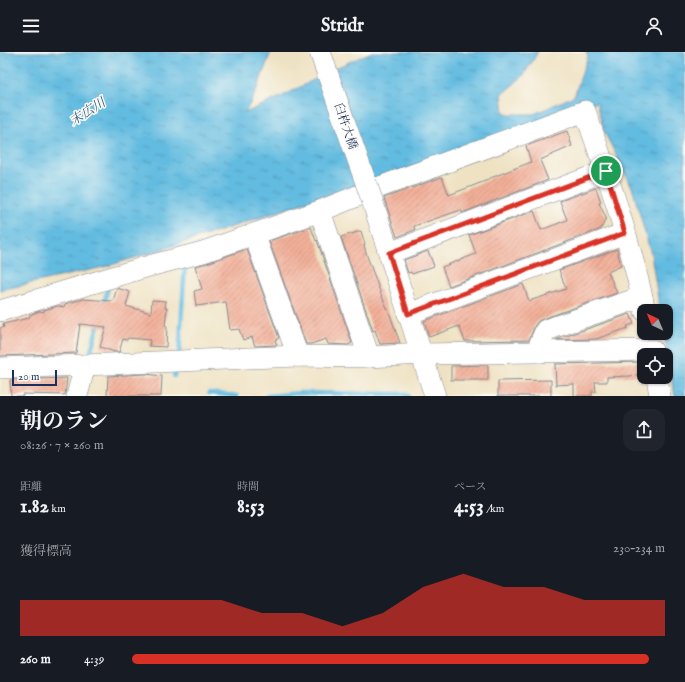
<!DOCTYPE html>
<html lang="ja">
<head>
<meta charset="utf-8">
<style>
	body { margin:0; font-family:"IM FELL English","Noto Serif JP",serif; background:#20242c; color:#f1f3f6; height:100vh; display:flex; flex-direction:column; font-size:15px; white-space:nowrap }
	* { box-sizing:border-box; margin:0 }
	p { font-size:13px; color:#9ea1a6 }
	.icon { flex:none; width:22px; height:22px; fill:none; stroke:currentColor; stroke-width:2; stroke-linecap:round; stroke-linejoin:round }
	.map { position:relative; height:344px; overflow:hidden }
	.side { display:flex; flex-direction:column; background:#171b24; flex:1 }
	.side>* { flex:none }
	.needle { width:26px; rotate:316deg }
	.tools { position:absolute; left:637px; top:252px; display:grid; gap:8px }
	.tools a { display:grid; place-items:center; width:36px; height:36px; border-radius:8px; background:#171b24; box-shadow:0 1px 3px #0004; font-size:20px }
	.scale { position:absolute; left:12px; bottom:10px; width:45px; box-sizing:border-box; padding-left:4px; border:2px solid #1b2f5e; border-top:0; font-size:11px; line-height:14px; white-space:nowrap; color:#1b2f5e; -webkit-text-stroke:3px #fdfcf7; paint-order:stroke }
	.pin { position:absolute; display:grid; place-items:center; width:34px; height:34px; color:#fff; margin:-17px; border:2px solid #fff; border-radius:50%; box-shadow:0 1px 4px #0007 }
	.round { display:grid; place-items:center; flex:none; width:42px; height:42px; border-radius:12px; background:#20242c }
	.headline { display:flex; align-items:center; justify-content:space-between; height:68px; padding:0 20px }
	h1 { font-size:22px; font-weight:700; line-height:30px }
	.figures { display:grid; grid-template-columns:repeat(3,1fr); gap:6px; height:68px; padding:4px 20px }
	.figures div { display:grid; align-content:center }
	.figures b { font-size:20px; font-weight:700 }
	.figures small { font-size:11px; font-weight:400 }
	.figures p { font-size:11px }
	.chart { height:112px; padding:8px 20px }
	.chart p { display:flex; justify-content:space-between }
	.chart svg { width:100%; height:72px; margin-top:4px; fill:#d93025; opacity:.7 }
	ul { padding:0 20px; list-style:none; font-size:13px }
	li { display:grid; grid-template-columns:64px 48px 1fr; align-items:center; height:30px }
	li i { height:10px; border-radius:5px; background:#d93025 }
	header { display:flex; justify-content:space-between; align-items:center; height:52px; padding:0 20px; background:#171b24; font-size:18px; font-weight:700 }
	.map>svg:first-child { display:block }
	.water { fill:url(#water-ripples); stroke:#3e759f }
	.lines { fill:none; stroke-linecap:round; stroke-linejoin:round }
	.stream { stroke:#62bbe0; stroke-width:4.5 }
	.building { fill:url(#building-hatch) }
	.minor-casing { stroke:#858890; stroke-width:22 }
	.minor { stroke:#fff; stroke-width:21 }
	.minor-bridge-casing { stroke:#858890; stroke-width:22; stroke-linecap:butt }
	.minor-bridge { stroke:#fff; stroke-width:21 }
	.route-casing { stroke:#fff; stroke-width:8 }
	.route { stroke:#d93025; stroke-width:5 }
	.labels { text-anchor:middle; stroke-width:3; stroke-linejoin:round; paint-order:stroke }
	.street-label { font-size:12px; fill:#1b2f5e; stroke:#fdfcf7 }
	.water-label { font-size:13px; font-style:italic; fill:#305985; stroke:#fdfcf7 }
</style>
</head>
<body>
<header><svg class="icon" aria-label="menu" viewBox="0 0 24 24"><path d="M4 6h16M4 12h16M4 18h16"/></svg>Stridr<svg class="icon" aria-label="person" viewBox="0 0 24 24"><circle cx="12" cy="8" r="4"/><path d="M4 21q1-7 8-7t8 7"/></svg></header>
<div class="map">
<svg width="685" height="344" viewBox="0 0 685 344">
	<defs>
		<pattern id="water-ripples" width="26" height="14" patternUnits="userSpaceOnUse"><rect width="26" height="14" fill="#62bbe0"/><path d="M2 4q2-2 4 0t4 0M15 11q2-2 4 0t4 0" fill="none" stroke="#5098b9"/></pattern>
		<pattern id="building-hatch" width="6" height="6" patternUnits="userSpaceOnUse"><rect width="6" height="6" fill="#f3b099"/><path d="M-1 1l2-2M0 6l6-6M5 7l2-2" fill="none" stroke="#c49080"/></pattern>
	</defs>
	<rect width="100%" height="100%" fill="#fdfcf7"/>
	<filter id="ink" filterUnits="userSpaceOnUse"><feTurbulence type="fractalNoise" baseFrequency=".025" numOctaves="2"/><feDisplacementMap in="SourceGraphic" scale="8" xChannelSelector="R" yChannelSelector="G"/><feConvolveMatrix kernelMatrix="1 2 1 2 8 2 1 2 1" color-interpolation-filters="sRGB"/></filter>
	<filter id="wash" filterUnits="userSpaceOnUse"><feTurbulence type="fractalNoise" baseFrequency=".012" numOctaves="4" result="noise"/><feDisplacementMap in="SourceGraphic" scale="16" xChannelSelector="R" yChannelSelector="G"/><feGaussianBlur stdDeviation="0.9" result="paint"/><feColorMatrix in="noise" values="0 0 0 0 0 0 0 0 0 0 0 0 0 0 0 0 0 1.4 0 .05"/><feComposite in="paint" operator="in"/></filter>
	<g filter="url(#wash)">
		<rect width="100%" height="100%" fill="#efe2c3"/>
		<polygon class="water" points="0,0 271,0 256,39 245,61 285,43 340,14 372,0 538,0 523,24 502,42 504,62 534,62 574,44 588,4 586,0 685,0 685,344 675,344 664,281 666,281 666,259 660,259 651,202 632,135 604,79 597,50 497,86 223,178 108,214 0,238"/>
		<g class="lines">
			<g class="stream">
				<polyline points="103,255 108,236"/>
				<polyline points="179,304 185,213"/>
				<polyline points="89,306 99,269"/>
				<polyline points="174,324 176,316"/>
				<polyline points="209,341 237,344"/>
				<polyline points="267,344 300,341 404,342 408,344"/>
			</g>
		</g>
		<g id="blocks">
			<g class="building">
				<polygon points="567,79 572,94 540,108 548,128 462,161 461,158 414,174 415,178 397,185 384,146 442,125 449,143 488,128 488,127 531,110 526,94"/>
				<polygon points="596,136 601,150 599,151 606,166 601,177 449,234 442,215 476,202 469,183 534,159 541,178 567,168 560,149"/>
				<polygon points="311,175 316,189 317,188 352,291 348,293 328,292 326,287 311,292 306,292 269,189"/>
				<polygon points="361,179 365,192 364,193 367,204 381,242 390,263 400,291 399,291 380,292 375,278 373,279 341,185"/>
				<polygon points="247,197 279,286 275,288 277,293 255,294 252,285 243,288 239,277 230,278 226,250 196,254 194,239 202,237 195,214 207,211"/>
				<polygon points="617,197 621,214 608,220 617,241 542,267 538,269 535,273 529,288 465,289 459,274 429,285 424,269 523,232 529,249 566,237 559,218"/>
				<polygon points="428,199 434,214 412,222 411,220 408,221 404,208"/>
				<polygon points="117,236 130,240 126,254 151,261 152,248 166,249 165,256 167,256 165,274 167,274 166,295 149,294 150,288 128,286 127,288 123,287 119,300 115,300 100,295 106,275 80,272 76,301 0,304 0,276 4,275 3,272 29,266 30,263 40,259 44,260 44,258 58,254 64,255 65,252 83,247 113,249"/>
				<polygon points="630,262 634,272 627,274 628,276 596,287 555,288"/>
				<polygon points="642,310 643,322 630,324 607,325 607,330 595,330 596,340 592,340 592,344 574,344 574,332 556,333 555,312"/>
				<polygon points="488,313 488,328 451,328 451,314"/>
				<polygon points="145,322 162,324 161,344 107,344 108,324"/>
				<polygon points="67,326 65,343 23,342 23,344 11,344 10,328"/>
				<polygon points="551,328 551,344 498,344 498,329"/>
			</g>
		</g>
	</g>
	<g filter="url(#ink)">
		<use href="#blocks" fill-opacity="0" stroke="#858890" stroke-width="1"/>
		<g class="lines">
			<g class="minor-casing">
				<g id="minor">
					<polyline points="372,148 435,344"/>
					<polyline points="320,159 369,305"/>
					<polyline points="254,182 298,304"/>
					<polyline points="389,201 606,119"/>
					<path d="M0,259L149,214L203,200L320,159L377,136L585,59C608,125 631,191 645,259"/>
					<polyline points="408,262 625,181"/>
					<polyline points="540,300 540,291 546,278 642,245"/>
					<polyline points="0,316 85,313 298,304 369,305 422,302 652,298"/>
					<polyline points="657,325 660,344"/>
					<polyline points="77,344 85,313"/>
				</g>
			</g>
			<use href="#minor" class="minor"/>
			<g class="minor-bridge-casing">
				<polyline id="minor-bridge" points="320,0 372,148"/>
			</g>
			<use href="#minor-bridge" class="minor-bridge"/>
		</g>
	</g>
	<g class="lines" filter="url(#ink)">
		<g class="route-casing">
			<polygon id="route" points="606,119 625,181 408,262 389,201"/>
		</g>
		<use href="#route" class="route"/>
	</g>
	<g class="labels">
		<g class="street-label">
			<text transform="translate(346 74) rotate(71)" y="4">臼杵大橋</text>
		</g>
		<g class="water-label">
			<text transform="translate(87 59) rotate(-33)" y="5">末広川</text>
		</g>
	</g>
</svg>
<div class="tools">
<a><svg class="needle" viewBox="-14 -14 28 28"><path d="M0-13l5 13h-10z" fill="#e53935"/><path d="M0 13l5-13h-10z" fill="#9ea1a6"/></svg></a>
<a><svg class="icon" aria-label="locate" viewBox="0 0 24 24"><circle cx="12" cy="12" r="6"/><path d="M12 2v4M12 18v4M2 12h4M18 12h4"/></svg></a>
</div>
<div class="scale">20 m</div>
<div class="pin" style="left:606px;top:119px;background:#1e9e55"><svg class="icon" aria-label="arrive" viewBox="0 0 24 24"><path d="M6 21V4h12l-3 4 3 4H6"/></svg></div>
</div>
<section class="side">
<div class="headline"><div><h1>朝のラン</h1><p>08:26 · 7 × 260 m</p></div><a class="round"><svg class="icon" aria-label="share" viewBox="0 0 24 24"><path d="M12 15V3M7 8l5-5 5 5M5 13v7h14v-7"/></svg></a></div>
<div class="figures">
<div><p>距離</p><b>1.82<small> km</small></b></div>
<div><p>時間</p><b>8:53</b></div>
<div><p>ペース</p><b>4:53<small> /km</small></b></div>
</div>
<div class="chart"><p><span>獲得標高</span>230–234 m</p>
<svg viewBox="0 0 160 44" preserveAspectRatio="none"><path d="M0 44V22L10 22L20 22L30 22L40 22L50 22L60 30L70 30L80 38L90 30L100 14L110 6L120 14L130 14L140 22L150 22L160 22V44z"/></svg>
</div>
<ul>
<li><b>260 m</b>4:39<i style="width:97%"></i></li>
</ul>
</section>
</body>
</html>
